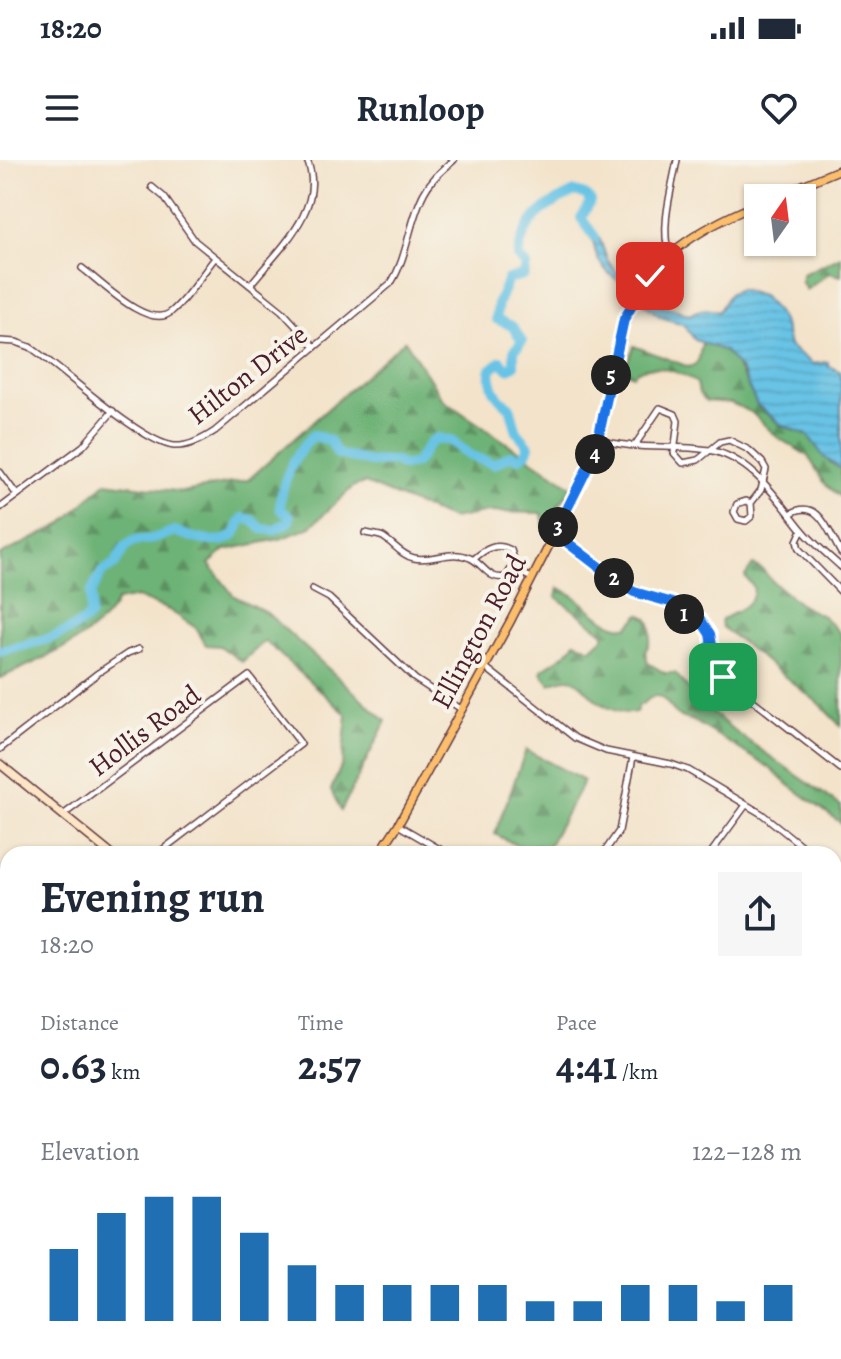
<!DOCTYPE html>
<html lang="en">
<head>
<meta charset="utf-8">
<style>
	body { margin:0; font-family:Alegreya,serif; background:#f6f6f7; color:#1f2937; height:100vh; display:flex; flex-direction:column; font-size:30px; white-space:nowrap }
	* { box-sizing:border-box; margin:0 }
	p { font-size:26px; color:#747a83 }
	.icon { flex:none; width:44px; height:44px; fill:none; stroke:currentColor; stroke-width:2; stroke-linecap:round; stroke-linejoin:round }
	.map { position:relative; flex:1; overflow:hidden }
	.details { position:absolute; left:0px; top:686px; width:842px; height:514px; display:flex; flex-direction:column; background:#fff; border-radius:24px 24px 0 0; box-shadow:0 2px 6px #0004 }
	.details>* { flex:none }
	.needle { width:52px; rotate:14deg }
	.buttons { position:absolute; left:744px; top:24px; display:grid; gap:16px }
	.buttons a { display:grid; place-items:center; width:72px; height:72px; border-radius:0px; background:#fff; box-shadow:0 2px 6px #0004; font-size:40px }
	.pin { position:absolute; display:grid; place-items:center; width:68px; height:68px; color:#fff; margin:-34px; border-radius:16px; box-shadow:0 4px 12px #0006 }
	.km { position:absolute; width:40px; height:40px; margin:-20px; border-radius:50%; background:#222; color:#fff; font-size:22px; line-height:40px; text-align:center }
	.round { display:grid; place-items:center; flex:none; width:84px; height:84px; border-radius:0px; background:#f6f6f7 }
	.overview { display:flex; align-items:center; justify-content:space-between; height:136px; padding:0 40px }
	h1 { font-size:44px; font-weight:600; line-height:60px }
	.metrics { display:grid; grid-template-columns:repeat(3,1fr); gap:12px; height:136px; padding:8px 40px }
	.metrics div { display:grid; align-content:center }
	.metrics b { font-size:40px; font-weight:600 }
	.metrics small { font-size:22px; font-weight:400 }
	.metrics p { font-size:22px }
	.chart { height:224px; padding:16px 40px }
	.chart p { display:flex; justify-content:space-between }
	.chart svg { width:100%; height:144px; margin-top:8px; stroke:#1f6fb2; stroke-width:6 }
	.status { display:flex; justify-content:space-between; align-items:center; height:56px; padding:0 40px; background:#fff; direction:ltr }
	.status svg { height:22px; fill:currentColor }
	header { display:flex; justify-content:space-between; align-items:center; height:104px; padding:0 40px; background:#fff; font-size:36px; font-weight:600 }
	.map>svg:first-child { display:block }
	.built { fill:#c9dcf9 }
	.green { fill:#87cf8a; stroke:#68775a; stroke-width:2 }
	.forest { fill:url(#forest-firs); stroke:#5c6850; stroke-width:2 }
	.water { fill:url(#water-rules); stroke:#597188; stroke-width:2 }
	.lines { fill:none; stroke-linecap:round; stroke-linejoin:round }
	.river { stroke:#68c3e5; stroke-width:10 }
	.minor-casing { stroke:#633c43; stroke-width:8 }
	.secondary-casing { stroke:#633c43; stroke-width:10 }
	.primary-casing { stroke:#633c43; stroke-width:10 }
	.minor { stroke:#fff; stroke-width:5 }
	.secondary { stroke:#fde5c5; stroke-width:7 }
	.primary { stroke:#fabe6d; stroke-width:7 }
	.route-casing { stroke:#fff; stroke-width:16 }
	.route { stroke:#1a73e8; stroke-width:10 }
	.labels { text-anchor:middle; stroke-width:8; stroke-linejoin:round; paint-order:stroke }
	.street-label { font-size:28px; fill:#4a1f2b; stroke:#f7f3e8 }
</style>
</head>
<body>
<div class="status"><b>18:20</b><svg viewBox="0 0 49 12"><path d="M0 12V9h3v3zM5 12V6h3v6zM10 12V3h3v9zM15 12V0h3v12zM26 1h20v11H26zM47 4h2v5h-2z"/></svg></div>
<header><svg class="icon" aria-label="menu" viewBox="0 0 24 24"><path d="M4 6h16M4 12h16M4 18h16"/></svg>Runloop<svg class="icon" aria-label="heart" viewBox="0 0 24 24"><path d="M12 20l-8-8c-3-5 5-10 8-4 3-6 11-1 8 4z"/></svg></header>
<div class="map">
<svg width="841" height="1199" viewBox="0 0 841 1199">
	<defs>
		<pattern id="forest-firs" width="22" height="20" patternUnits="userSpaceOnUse" patternTransform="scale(2)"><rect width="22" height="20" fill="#6db276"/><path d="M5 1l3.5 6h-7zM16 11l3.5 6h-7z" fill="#5c9061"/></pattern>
		<pattern id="water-rules" width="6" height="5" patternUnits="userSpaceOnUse" patternTransform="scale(2)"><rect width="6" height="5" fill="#68c3e5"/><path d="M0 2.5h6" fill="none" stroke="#5ca7c5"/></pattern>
	</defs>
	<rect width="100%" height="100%" fill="#f7f3e8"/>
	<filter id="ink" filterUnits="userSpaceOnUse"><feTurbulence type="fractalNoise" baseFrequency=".0125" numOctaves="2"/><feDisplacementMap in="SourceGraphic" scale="16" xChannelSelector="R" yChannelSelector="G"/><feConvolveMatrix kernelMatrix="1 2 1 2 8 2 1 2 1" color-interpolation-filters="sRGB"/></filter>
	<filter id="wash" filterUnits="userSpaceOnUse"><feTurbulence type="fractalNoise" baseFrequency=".006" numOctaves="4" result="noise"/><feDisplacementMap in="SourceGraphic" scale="32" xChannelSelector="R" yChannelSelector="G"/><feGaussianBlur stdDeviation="1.8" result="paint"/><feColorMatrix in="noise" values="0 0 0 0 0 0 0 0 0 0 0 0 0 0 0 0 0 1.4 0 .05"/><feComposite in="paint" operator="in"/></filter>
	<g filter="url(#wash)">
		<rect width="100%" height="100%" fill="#f3e3ca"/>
		<polygon class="built" points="8,872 8,1157 0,1151 0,874"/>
		<g class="green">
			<polygon points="183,1192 221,1192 230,1199 177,1199"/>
			<polygon points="273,1192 305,1192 309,1199 270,1199"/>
		</g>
		<g class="forest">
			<polygon points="841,96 841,116 829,113 806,130 801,121 803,114"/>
			<path d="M405,180L443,240L572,327L544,368L542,353L488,352L452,359L365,323L354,326L309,368L280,379L225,390L209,404L234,436L267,453L386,561L341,651L331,630L342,604L347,555L265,481L242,502L220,486L206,485L196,468L169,450L137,437L117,441C96,480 39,500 0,518V395L61,365L106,322L183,332L248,320Z"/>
			<path d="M703,182L722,189L734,201L760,248L781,265L808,275L830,302L841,309V337L826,325L808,296L777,277L751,252L731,243L706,241L699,233L697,223C681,212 647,199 633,215L624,211L634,186L689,207C704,202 697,193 703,182Z"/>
			<path d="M753,405L762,409L773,422L802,446L823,456L841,474V566L817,542L722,467L721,460C731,455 759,442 753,427C751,423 747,420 745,416Z"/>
			<path d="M559,428C586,438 598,467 628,467L640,454C656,460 652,480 645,492L648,503L665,513H675L703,545L737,573L841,646V663L789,625L770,608L694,561C690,559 685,559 681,557C666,549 664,525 645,542C636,549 641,541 636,552C623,556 604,547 594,538C577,521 574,513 550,524L541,513L542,510C553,501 569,495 575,482L591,489L604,477V473L556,437Z"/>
			<polygon points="526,590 584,621 544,694 533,694 495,674"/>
			<polygon points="841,1081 841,1156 834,1150 834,1091"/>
			<polygon points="221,1192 273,1192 270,1199 230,1199"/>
		</g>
		<path class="water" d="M590,67C605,78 601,97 615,110C626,120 641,123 651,135C656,141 652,140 659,144C669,149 680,149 689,155C697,150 707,147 718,152L730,133L740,129L762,136L777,152L784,165L789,186L813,204L828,202V206L841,212V309L824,297L808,275L782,265L757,245L741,210L725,191L695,180L683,164L661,157L643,143V137C627,125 608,118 598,99C593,88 595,78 587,69Z"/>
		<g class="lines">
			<path class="river" d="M0,491C30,484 68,477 90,456L91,433L102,412L115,404L125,387L133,381L153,379L175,371C189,377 220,388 234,375C238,370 239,363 243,358L252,360L262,369L274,370L289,362L290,356L280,349C280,324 295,292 314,275L330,281L337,294L370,302L394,301L404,306L416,303L429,284L437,278L451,281L471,296L494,304L511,295L519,298L526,293L529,286L517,272L510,247C495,237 491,228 490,210L501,201L508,209L514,206V191L522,181L512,166L496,159L498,143L508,119L524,115L526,105L518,97C523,60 542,47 575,32L585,35L591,41L581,58L595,77"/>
		</g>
	</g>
	<g filter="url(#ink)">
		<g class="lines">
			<g class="minor-casing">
				<g id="minor">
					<polyline points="152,27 164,37 195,81 282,151 315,187"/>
					<path d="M669,94C660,66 672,28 677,0"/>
					<path d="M82,108C101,122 149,171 171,152C188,138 201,115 215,98"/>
					<path d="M250,125C278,90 327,48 307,0"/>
					<path d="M0,181L16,182L30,187C62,208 141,283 174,286C189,287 203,279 215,271L391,123C408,96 409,61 424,33C431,19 443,10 454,0"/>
					<path d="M598,279C633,291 672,284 709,290C751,298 776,337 801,368C813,383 828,395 841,407"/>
					<polyline points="635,285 660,248 675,254 678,261 674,293 683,303 698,300 720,282 729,280 749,290 762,302 766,309 761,330 751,343 752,356 746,361 738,359 734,352 737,344 746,341 751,343"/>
					<polyline points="0,312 17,335"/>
					<polyline points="0,348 83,286 113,251"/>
					<path d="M790,354C819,336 829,373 841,393"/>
					<polyline points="802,370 797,381 799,389 841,432"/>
					<path d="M365,373C370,374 378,375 383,377C394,384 401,395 414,398C433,402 451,389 470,398C484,404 488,421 506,417L515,402L511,390C496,382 485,389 474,399"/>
					<polyline points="555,373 624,426 673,443 685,454 700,459 710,474 716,508 723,517 841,609"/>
					<polyline points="512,409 532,418"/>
					<polyline points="312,429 329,438 415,519 461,549"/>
					<polyline points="485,507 575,578 606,591 671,604 688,610 762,654 812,694"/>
					<polyline points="0,589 98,513 128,493 139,489"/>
					<polyline points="63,655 249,516 301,584 157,694"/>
					<polyline points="398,665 448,694"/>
					<polyline points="603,694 619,671 633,597"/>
					<polyline points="710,694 746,645"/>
					<polyline points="834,712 841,717"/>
					<polyline points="0,788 8,797"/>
					<polyline points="834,831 841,844"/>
					<polyline points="384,1192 385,1199"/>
					<polyline points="88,1199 91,1192"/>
					<polyline points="446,1199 482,1192"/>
					<polyline points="599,1199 605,1192"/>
				</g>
			</g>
			<g class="secondary-casing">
				<g id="secondary">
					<polyline points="0,604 111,694"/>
					<polyline points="736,1192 745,1199"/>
				</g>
			</g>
			<g class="primary-casing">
				<g id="primary">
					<polyline points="772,38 841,9"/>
					<path d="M379,694L398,665L511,460L590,305C602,277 605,245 611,216C615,198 617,179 623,161C646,99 700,68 758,44"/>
					<polyline points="0,865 8,863"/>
				</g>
			</g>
			<use href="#minor" class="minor"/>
			<use href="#secondary" class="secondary"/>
			<use href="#primary" class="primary"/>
		</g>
	</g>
	<g class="lines" filter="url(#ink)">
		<g class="route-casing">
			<polyline id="route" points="650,116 624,159 595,293 555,373 624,426 634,432 673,443 685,454 700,459 710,474 716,508 723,517"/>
		</g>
		<use href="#route" class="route"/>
	</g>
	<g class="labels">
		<g class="street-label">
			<text transform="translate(247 214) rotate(-38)" y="10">Hilton Drive</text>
			<text transform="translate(478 471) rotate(-62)" y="10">Ellington Road</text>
			<text transform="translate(144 570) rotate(-37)" y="10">Hollis Road</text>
		</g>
	</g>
</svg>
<div class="buttons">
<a><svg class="needle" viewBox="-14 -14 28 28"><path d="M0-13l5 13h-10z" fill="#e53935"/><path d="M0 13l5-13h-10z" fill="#747a83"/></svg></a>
</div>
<div class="pin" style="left:723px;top:517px;background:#1e9e55"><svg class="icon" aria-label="arrive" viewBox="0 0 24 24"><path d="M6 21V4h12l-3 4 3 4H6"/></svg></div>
<div class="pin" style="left:650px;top:116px;background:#d93025"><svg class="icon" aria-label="check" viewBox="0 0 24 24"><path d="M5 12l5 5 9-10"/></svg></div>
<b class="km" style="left:684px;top:454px">1</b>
<b class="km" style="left:614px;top:418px">2</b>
<b class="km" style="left:558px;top:367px">3</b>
<b class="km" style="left:595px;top:294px">4</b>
<b class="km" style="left:611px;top:215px">5</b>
<section class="details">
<div class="overview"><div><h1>Evening run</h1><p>18:20</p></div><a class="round"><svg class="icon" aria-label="share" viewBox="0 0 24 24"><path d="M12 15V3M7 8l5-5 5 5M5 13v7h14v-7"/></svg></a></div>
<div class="metrics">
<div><p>Distance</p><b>0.63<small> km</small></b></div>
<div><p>Time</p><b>2:57</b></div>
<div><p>Pace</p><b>4:41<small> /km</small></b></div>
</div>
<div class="chart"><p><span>Elevation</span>122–128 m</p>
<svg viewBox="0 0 160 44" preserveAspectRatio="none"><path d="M5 44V22M15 44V11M25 44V6M35 44V6M45 44V17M55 44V27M65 44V33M75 44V33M85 44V33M95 44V33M105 44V38M115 44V38M125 44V33M135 44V33M145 44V38M155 44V33"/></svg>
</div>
</section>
</div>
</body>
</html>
